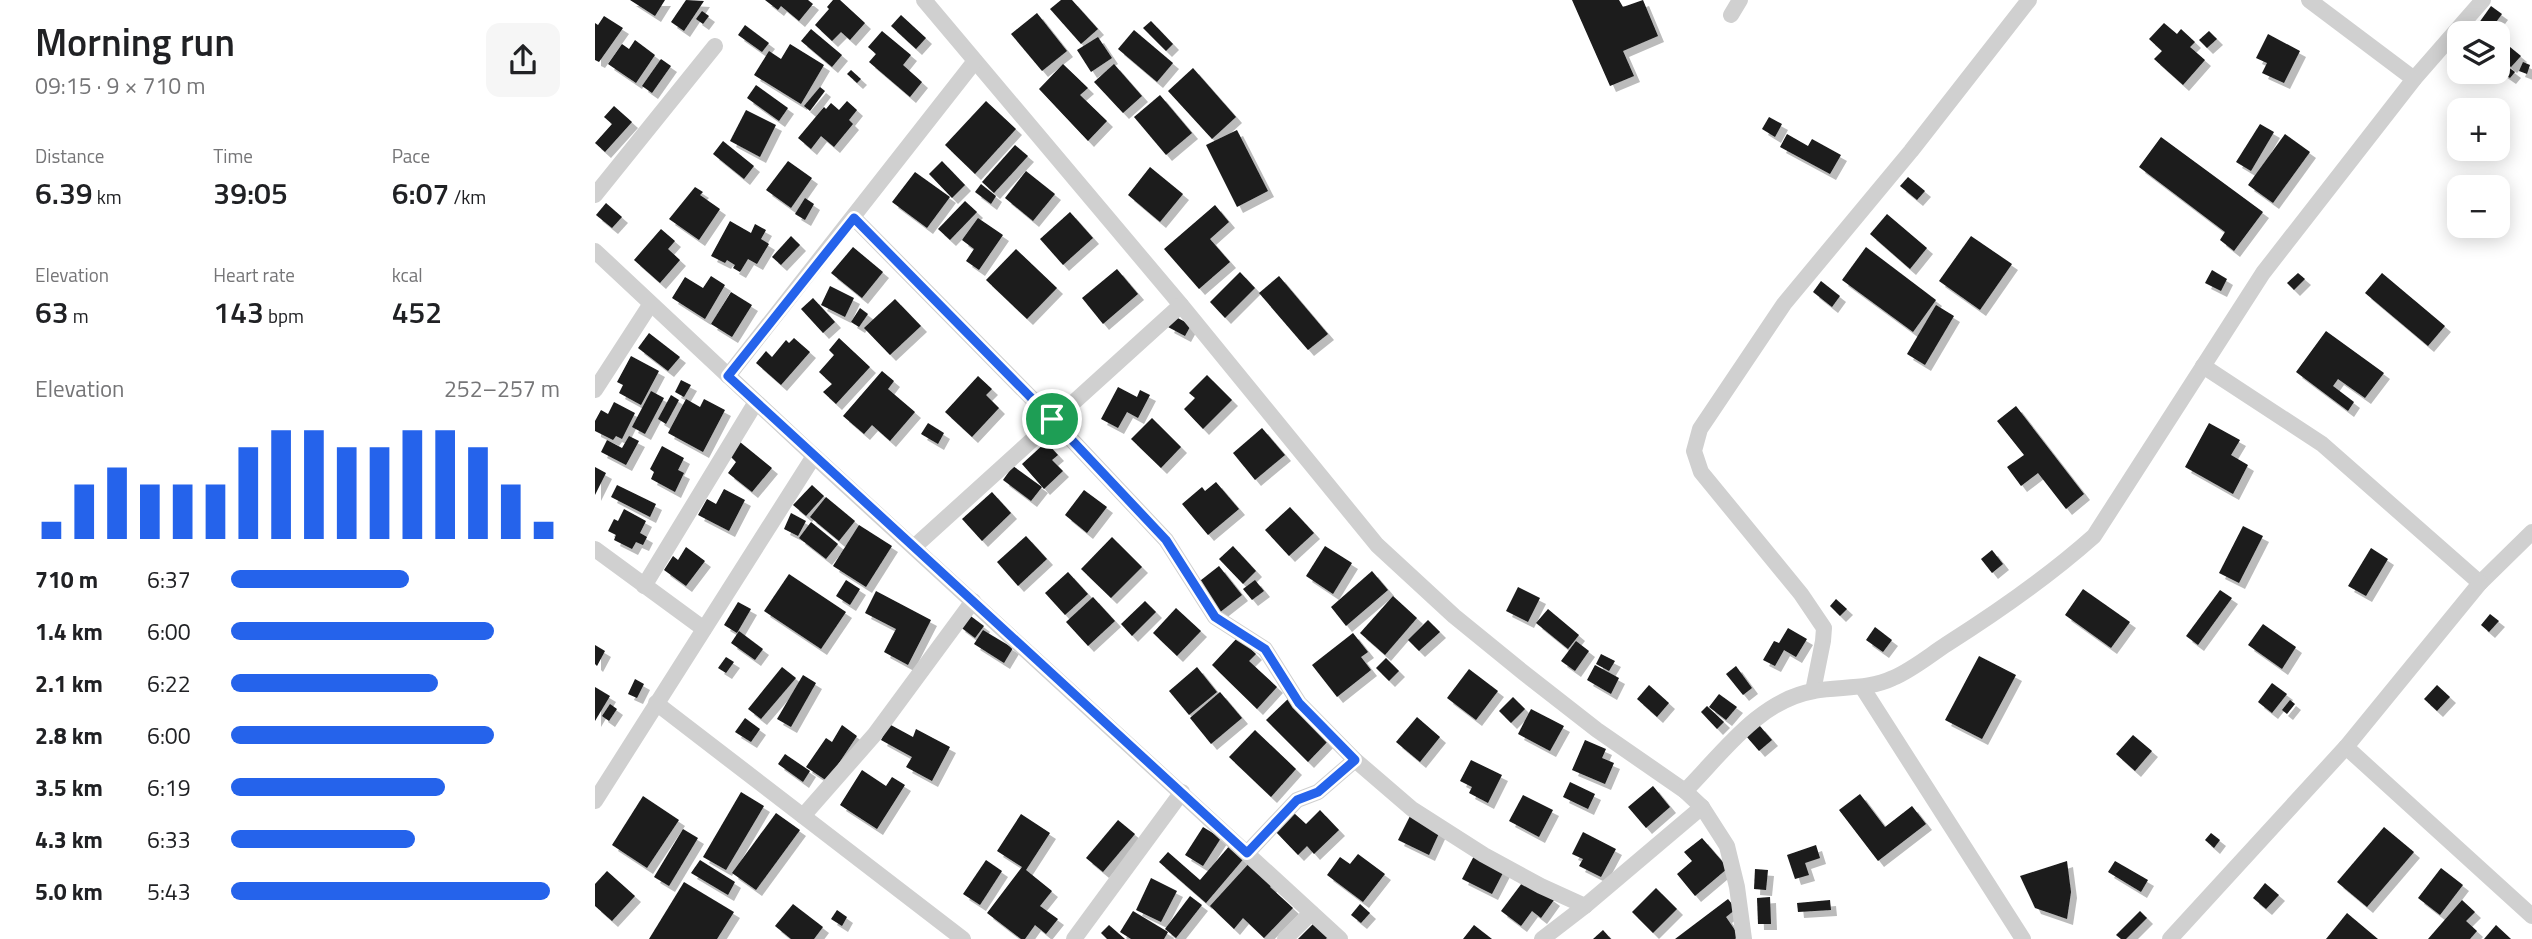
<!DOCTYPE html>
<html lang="en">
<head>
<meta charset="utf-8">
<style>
	body { margin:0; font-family:"Titillium Web",sans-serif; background:#f6f6f6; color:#202124; height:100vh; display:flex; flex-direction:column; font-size:26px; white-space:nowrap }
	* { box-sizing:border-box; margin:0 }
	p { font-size:23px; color:#757577 }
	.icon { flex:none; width:38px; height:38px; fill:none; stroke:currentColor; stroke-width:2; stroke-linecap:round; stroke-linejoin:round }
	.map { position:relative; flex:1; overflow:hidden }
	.drawer { display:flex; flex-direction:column; background:#fff; width:595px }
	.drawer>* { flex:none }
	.buttons { position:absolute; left:1852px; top:21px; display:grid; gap:14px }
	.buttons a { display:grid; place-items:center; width:63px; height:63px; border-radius:14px; background:#fff; box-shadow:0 4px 18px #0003; font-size:35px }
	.pin { position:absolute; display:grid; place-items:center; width:60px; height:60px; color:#fff; margin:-30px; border:4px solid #fff; border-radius:50%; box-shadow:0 2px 7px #0007 }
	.round { display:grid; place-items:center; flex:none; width:74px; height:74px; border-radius:14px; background:#f6f6f6 }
	.headline { display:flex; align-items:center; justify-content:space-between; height:119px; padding:0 35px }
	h1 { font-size:38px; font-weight:600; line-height:52px }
	.figures { display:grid; grid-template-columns:repeat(3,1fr); gap:10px; height:119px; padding:7px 35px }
	.figures div { display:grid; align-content:center }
	.figures b { font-size:30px; font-weight:600 }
	.figures small { font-size:19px; font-weight:400 }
	.figures p { font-size:19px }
	.chart { height:196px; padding:14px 35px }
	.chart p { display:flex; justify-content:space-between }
	.chart svg { width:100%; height:126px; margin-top:7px; stroke:#2563eb; stroke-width:6 }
	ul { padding:0 35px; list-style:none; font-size:23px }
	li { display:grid; grid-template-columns:112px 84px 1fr; align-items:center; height:52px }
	li i { height:18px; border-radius:9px; background:#2563eb }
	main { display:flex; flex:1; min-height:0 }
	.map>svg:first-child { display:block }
	.building { fill:#1a1a1a; filter:url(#shadow) }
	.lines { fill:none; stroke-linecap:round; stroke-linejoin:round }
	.minor { stroke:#d0d0d0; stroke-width:16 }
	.route-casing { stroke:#fff; stroke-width:14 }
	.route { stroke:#2563eb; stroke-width:9 }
</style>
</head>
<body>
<main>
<section class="drawer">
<div class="headline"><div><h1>Morning run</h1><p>09:15 · 9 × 710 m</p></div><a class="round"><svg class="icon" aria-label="share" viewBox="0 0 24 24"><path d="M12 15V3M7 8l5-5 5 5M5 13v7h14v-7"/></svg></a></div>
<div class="figures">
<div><p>Distance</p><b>6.39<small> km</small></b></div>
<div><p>Time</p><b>39:05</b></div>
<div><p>Pace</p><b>6:07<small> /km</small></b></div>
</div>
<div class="figures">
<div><p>Elevation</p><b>63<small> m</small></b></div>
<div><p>Heart rate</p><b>143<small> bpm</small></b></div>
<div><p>kcal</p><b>452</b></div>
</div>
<div class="chart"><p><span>Elevation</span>252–257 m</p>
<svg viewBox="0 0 160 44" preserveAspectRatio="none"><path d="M5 44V38M15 44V25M25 44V19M35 44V25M45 44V25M55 44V25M65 44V12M75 44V6M85 44V6M95 44V12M105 44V12M115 44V6M125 44V6M135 44V12M145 44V25M155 44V38"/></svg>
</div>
<ul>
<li><b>710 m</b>6:37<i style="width:54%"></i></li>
<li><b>1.4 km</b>6:00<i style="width:80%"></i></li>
<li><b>2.1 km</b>6:22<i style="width:63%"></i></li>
<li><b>2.8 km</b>6:00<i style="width:80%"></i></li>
<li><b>3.5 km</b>6:19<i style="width:65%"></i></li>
<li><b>4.3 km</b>6:33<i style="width:56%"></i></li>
<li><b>5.0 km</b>5:43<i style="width:97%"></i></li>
</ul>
</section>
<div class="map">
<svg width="1937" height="939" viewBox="0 0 1937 939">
	<defs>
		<filter id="shadow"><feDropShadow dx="6" dy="6" stdDeviation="0" flood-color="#0004"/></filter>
	</defs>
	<rect width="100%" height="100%" fill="#fff"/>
	<g class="building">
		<polygon points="35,0 70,0 60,16"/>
		<polygon points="91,0 109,1 89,31 76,22"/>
		<polygon points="170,0 213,0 218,4 204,21 186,6 183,10"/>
		<polygon points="238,0 245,0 270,23 255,40 246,32 237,41 220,25 234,9 232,7"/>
		<polygon points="466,0 477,0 503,29 486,44 455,9"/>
		<polygon points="977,0 1024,0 1028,7 1048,0 1063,36 1028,51 1039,76 1015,86"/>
		<polygon points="1896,6 1907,14 1893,33 1889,33 1881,27"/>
		<polygon points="107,11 114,16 108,24 101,19"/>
		<polygon points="442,13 472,51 447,71 416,34"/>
		<polygon points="306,15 331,38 321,49 296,26"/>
		<polygon points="9,16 28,28 4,62 0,60 0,23 3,25"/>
		<polygon points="556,21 578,44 571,51 548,28"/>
		<polygon points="1569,23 1582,34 1586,29 1600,42 1595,47 1610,60 1588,85 1559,59 1567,51 1554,39"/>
		<polygon points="150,25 174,43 167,52 143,35"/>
		<polygon points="216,29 247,55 237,67 206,41"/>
		<polygon points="539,30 578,63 562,82 523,49"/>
		<polygon points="287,31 316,55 308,65 327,82 315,97 274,62 281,54 273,47"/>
		<polygon points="1614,31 1622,39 1612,48 1604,40"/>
		<polygon points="1673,34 1705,51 1689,83 1667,73 1672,63 1661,58"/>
		<polygon points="503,37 517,58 496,72 482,50"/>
		<polygon points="40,40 60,55 41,83 13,64 27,44 34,49"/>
		<polygon points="1909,42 1926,56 1916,67 1902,56 1902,50"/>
		<polygon points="195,44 229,65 206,104 159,75 174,51 186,59"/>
		<polygon points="66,59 76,66 57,93 47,86"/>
		<polygon points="1904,60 1920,72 1915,78 1902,69"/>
		<polygon points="1928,62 1935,65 1932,74 1924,71"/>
		<polygon points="468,64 493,88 485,95 512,121 493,141 444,89"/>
		<polygon points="519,64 547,96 528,113 499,82"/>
		<polygon points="598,68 641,117 617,139 573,91"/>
		<polygon points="256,70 266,79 262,83 252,74"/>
		<polygon points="161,85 193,108 184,121 152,98"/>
		<polygon points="225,87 230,91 215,111 209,106"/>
		<polygon points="565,95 597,133 571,155 539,117"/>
		<polygon points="252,101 262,110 254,120 258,124 239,147 226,136 216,149 203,138 229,107 231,109 236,103 244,110"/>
		<polygon points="391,101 421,129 380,174 350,145"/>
		<polygon points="19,106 37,122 10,152 0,143 17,124 9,117"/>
		<polygon points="151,110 181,125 165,157 135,141"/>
		<polygon points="1174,117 1187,124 1180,137 1167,129"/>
		<polygon points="1665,124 1679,132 1656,171 1641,162"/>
		<polygon points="642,130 673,191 642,207 611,145"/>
		<polygon points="1192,134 1213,146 1217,139 1246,155 1235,174 1185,147"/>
		<polygon points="1690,134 1715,152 1678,203 1653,185"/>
		<polygon points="1566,137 1668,212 1639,251 1625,240 1630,232 1544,167"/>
		<polygon points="128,141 159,166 149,179 118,154"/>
		<polygon points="420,145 433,156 399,193 387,182"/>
		<polygon points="193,161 217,178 196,208 171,190"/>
		<polygon points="347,161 370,185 357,198 334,174"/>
		<polygon points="555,167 588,194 565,222 533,195"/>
		<polygon points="431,171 460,194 438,221 410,198"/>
		<polygon points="320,172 355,197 332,228 297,202"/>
		<polygon points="1313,177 1330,191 1322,200 1305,186"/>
		<polygon points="386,184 401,196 396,204 380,192"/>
		<polygon points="100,187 108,192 105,195 125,209 104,240 74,219"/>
		<polygon points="210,198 219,204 210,220 200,214"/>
		<polygon points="370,201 382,212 355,240 343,229"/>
		<polygon points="11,203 27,217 17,228 1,215"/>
		<polygon points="620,205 634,222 615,239 635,262 604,289 569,249"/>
		<polygon points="475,212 498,238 468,265 445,239"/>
		<polygon points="1292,214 1332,248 1315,269 1275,234"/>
		<polygon points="383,218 408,235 384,270 371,261 379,249 367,240"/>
		<polygon points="135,221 156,233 160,224 171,230 166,239 174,244 162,264 153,259 145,272 138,268 140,265 132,260 130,263 116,256"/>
		<polygon points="66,229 80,241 73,249 85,260 65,283 39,260"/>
		<polygon points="196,236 205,245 186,265 177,257"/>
		<polygon points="1376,236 1417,264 1385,310 1344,281"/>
		<polygon points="258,247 288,272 267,298 236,273"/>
		<polygon points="1271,247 1341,300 1318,332 1247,280"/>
		<polygon points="421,249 462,288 432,319 391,280"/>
		<polygon points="522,269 543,294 508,324 487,298"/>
		<polygon points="1617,270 1632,279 1626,291 1610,283"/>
		<polygon points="645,272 660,288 630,318 615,302"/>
		<polygon points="1703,273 1710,279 1699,290 1692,283"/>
		<polygon points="1787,273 1850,326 1833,346 1770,293"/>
		<polygon points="116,276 130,285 110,319 77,298 90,277 108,288"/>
		<polygon points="684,276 733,334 713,350 664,293"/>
		<polygon points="1226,281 1245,296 1237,307 1218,292"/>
		<polygon points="235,286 259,298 250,317 226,305"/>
		<polygon points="136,292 157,305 137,337 116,324"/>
		<polygon points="218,298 240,322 228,333 206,309"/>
		<polygon points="300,299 326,326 295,355 269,328"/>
		<polygon points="1341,305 1359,316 1330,365 1312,354"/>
		<polygon points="265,308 273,314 264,327 256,322"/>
		<polygon points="579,316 596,325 590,336 573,327"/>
		<polygon points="1731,331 1789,373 1770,398 1743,379 1738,386 1759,402 1753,411 1701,372"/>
		<polygon points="54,333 85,357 73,371 43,348"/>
		<polygon points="199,338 215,352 186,385 161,363 171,351 177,357 191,340 194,343"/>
		<polygon points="244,338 275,367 241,404 228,392 237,384 224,372 239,355 234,350"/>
		<polygon points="36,356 64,371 46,405 24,393 28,385 22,382"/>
		<polygon points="287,371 299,381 293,389 320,412 295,441 277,425 269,434 248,416"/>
		<polygon points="612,375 637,400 608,429 589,409 600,398 594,393"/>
		<polygon points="383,376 397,389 391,395 404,408 377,437 350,412"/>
		<polygon points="86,380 96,385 89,397 80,392"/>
		<polygon points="523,387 542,397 545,390 555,395 543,418 532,412 523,428 506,419"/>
		<polygon points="56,391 69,398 50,434 37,427"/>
		<polygon points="76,395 84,400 71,424 63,419"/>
		<polygon points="91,399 105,407 109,399 130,410 108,452 73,433"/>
		<polygon points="19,402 40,413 27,439 21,436 18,440 0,431 0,421 6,410 13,414"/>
		<polygon points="1421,406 1489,494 1471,509 1443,473 1426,486 1412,467 1429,455 1402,421"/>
		<polygon points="557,418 586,447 566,468 536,439"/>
		<polygon points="333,423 349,433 343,444 326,434"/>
		<polygon points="1614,423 1645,440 1636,455 1653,465 1638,494 1590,467"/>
		<polygon points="667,428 690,455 660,480 638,453"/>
		<polygon points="34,436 44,441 31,465 6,452 12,440 27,448"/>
		<polygon points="145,442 177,468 157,492 133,473 141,462 134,455"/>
		<polygon points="451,442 463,455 457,460 468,471 449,489 427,464"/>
		<polygon points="67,446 89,458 83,470 89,473 80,492 56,479 59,472 55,469"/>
		<polygon points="418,466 447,487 436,501 408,480"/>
		<polygon points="0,467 11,473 0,495"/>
		<polygon points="621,482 644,509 613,535 587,504 607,487 610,491"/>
		<polygon points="22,485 61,504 55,517 16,497"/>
		<polygon points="217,485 229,496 211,516 198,505"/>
		<polygon points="129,489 150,500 134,531 103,515 112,499 121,504"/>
		<polygon points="489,490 512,507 492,533 470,515"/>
		<polygon points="397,492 416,513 387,541 367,519"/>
		<polygon points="231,497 260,521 244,541 215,517"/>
		<polygon points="695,507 719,533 694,556 670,530"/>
		<polygon points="29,509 51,521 45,533 52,537 48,545 41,542 37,549 19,540 21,535 13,531 19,519 23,521"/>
		<polygon points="196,513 211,521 203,536 189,529"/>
		<polygon points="216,522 243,544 231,559 204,538"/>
		<polygon points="264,525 297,546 271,587 238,566"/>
		<polygon points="1648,526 1668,536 1644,583 1624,573"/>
		<polygon points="431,536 452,559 423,586 402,562"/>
		<polygon points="517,537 547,567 516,598 486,569"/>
		<polygon points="638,546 661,571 648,584 624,559"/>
		<polygon points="730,546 757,563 738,594 711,576"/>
		<polygon points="91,547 110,561 91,586 69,570 78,556 83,560"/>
		<polygon points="1776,548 1793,559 1771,596 1753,586"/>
		<polygon points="1397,550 1408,564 1397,573 1386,559"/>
		<polygon points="624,566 647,595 624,613 601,584"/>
		<polygon points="777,571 793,590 751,626 736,607"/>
		<polygon points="473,572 493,594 470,615 450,593"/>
		<polygon points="194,574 251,612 226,649 169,611"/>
		<polygon points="251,580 265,589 255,605 241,596"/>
		<polygon points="660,580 669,591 657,600 648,589"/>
		<polygon points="923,587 945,598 933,622 911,611"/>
		<polygon points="1488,589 1535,622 1516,648 1470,615"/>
		<polygon points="1625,590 1637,598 1603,645 1591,636"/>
		<polygon points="281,591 336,620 313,665 289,652 301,629 270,613"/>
		<polygon points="798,596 822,618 790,655 765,633"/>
		<polygon points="498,597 520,621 493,646 471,622"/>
		<polygon points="1241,599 1252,609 1245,616 1235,606"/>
		<polygon points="550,601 561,612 537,636 526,624"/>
		<polygon points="143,602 156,609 142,633 129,625"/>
		<polygon points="581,608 606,631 582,656 558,633"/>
		<polygon points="953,609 984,635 973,649 941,623"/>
		<polygon points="373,614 389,626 380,638 364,626"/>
		<polygon points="1895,614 1904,621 1894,632 1886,625"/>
		<polygon points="833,620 845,632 824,651 813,640"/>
		<polygon points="1668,624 1701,647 1687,669 1653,645"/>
		<polygon points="1280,627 1297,640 1288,652 1271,640"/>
		<polygon points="1193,628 1212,639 1201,657 1189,650 1180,666 1168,660 1179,641 1184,643"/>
		<polygon points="388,630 418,648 409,663 379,644"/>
		<polygon points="144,631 168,649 160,660 136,643"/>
		<polygon points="758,633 773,652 766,657 776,670 742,697 717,665"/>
		<polygon points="643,637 661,654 654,661 682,687 662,709 617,665"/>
		<polygon points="981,641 994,651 980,671 966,661"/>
		<polygon points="0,645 10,651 2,666 0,664"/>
		<polygon points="1006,654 1020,661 1014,671 1001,664"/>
		<polygon points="1384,656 1421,675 1387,739 1350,720"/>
		<polygon points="131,657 139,662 131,673 123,668"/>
		<polygon points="791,658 804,671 794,681 781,668"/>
		<polygon points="1000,665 1024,678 1016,694 992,680"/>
		<polygon points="1141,666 1157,688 1148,695 1131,674"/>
		<polygon points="187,667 201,678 166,719 153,709"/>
		<polygon points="602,667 622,692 594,715 574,691"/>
		<polygon points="874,669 903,691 881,720 852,698"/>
		<polygon points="208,675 221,683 196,727 182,719"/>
		<polygon points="40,679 49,684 42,698 33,694"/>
		<polygon points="1677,683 1692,694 1677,713 1663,702"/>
		<polygon points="1054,685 1074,703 1062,717 1042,699"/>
		<polygon points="1842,685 1855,697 1842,711 1829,699"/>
		<polygon points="0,687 15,696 0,721"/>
		<polygon points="625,692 647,718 616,744 595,718"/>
		<polygon points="1124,694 1142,707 1131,720 1114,707"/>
		<polygon points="695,697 736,738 713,762 671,720"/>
		<polygon points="918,697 930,709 916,723 904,711"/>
		<polygon points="1695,700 1700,704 1692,714 1687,710"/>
		<polygon points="15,704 22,709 14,721 7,716"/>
		<polygon points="1112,706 1129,722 1122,729 1106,712"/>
		<polygon points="936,709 969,726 955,751 923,734"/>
		<polygon points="822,717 845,737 825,762 801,742"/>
		<polygon points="150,718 165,729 156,742 140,732"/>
		<polygon points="294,724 318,737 321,729 355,747 337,781 311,767 317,757 286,740"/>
		<polygon points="247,725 262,736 232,781 211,767 231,738 237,742"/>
		<polygon points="1164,725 1177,740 1164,751 1151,736"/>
		<polygon points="660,730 701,769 676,797 634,757"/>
		<polygon points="1538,735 1557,751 1540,771 1521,754"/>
		<polygon points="990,740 1011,749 1007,758 1019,763 1010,784 977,770"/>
		<polygon points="190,754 215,771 208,782 183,764"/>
		<polygon points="876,760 907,775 893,803 874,793 877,787 865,781"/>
		<polygon points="267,770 291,786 297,777 310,785 282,829 245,805"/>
		<polygon points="975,782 1000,794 993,809 968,797"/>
		<polygon points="1058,786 1075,807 1051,828 1033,807"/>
		<polygon points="146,792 169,806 131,870 108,857"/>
		<polygon points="1265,794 1290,827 1317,806 1331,824 1283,861 1244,810"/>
		<polygon points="928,795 958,810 944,837 914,821"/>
		<polygon points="48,796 84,820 52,868 17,845"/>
		<polygon points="725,810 744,830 719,854 712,846 703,855 680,831 699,813 711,824"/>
		<polygon points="181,813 205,830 161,890 137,873"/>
		<polygon points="426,814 455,833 431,870 457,891 445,906 463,919 451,934 440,925 430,939 426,939 392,913 427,867 402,851"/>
		<polygon points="816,814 846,829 834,855 803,840"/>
		<polygon points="523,820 540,834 508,872 491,858"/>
		<polygon points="608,827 626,838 608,866 590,855"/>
		<polygon points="1789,827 1819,852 1772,907 1742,882"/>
		<polygon points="88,829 103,838 74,886 59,877"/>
		<polygon points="988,832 1021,849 1006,877 984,866 988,859 977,854"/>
		<polygon points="1616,833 1625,840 1619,848 1610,840"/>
		<polygon points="1107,838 1133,868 1100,896 1082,874 1097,861 1089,852"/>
		<polygon points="636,844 651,856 611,903 564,862 573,852 605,880"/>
		<polygon points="1221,845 1225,858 1210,863 1214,875 1200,879 1192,855"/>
		<polygon points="763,854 790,874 768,902 732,875 745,857 755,864"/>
		<polygon points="880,854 910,869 897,894 867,879"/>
		<polygon points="658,859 681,880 675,887 698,908 669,938 648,918 639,929 615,906"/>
		<polygon points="105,860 140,882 133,895 96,873"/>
		<polygon points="391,860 407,871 385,905 368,894"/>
		<polygon points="1472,861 1476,892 1472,919 1440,908 1425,876"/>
		<polygon points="1520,861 1553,880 1546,892 1513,872"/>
		<polygon points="1846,868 1868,885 1845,915 1823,898"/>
		<polygon points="1160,869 1173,870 1171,890 1159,889"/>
		<polygon points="12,871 40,896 17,921 0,906 0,884"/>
		<polygon points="556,878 582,891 566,922 541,910"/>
		<polygon points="930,879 959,900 946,918 937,911 926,926 906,911"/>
		<polygon points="89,882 139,912 122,939 54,939"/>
		<polygon points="1670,883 1684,895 1671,909 1658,898"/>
		<polygon points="1061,888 1082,909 1058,933 1037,912"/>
		<polygon points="595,896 607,905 581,938 570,929"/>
		<polygon points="1175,897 1176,924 1163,924 1162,898"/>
		<polygon points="1133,899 1141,909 1131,917 1144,936 1140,939 1080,939"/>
		<polygon points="1235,900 1236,910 1203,912 1202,903"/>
		<polygon points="1867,900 1880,912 1871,921 1882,931 1875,939 1833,939"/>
		<polygon points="198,904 228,927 219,939 196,939 180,926"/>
		<polygon points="765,904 775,913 766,923 756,915"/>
		<polygon points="242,910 252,917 247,926 236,919"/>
		<polygon points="538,911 573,932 569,939 536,939 525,932"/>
		<polygon points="1545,911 1552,918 1531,939 1526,939 1521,935"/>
		<polygon points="1752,913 1783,939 1731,939"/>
		<polygon points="720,922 733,936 731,939 703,939"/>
		<polygon points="514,925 530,939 512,939 506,933"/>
		<polygon points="879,925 897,939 868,939"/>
		<polygon points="1901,925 1916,939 1889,939"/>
		<polygon points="1008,930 1016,939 998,939"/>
	</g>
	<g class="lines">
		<g class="minor">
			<polyline points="329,0 586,305 782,545 859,616 929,673 1002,730 1090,791 1107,807 1132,846 1142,887 1149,939"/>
			<polyline points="1714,0 1819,79"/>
			<polyline points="1136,15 1145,0"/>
			<polyline points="0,195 120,46"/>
			<polyline points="259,218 457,419 571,540 620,617 670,649 704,703 760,760 817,809 889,855 946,886 990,906"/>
			<polyline points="0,251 219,456"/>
			<polyline points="1608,366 1727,444 1885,583 1937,532"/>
			<polyline points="133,376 380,61"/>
			<polyline points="0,390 55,305"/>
			<polyline points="319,547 586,305"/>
			<polyline points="0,549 109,629"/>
			<polyline points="49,586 161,402"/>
			<polyline points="1267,687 1428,939"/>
			<polyline points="1218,691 1228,641 1229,628 1206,594 1106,472 1099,451 1105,429 1189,304 1316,151 1434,0"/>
			<polyline points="61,703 368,939"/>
			<polyline points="1751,747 1937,916"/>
			<path d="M1090,791C1127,754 1164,700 1219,691C1245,686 1273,690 1298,678C1317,670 1335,655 1352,644C1404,611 1453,577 1499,536L1668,273L1819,79L1888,0"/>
			<polyline points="0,801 219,456 745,939"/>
			<polyline points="208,816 280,734 378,601"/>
			<polyline points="652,853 702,800 723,792 760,760"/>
			<polyline points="479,939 587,792"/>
			<polyline points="690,939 716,913"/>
			<polyline points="947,939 990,906 1107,807"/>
			<polyline points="1575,939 1751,747 1885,583"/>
		</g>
	</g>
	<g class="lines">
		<g class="route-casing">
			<polygon id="route" points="259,218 457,419 571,540 620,617 670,649 704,703 760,760 723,792 702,800 652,853 133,376"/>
		</g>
		<use href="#route" class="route"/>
	</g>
</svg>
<div class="buttons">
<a><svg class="icon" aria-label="layers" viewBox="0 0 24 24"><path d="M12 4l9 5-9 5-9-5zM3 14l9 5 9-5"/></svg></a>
<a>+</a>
<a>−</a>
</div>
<div class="pin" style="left:457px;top:419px;background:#1e9e55"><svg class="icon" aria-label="arrive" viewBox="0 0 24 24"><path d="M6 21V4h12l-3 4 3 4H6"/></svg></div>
</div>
</main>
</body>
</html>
